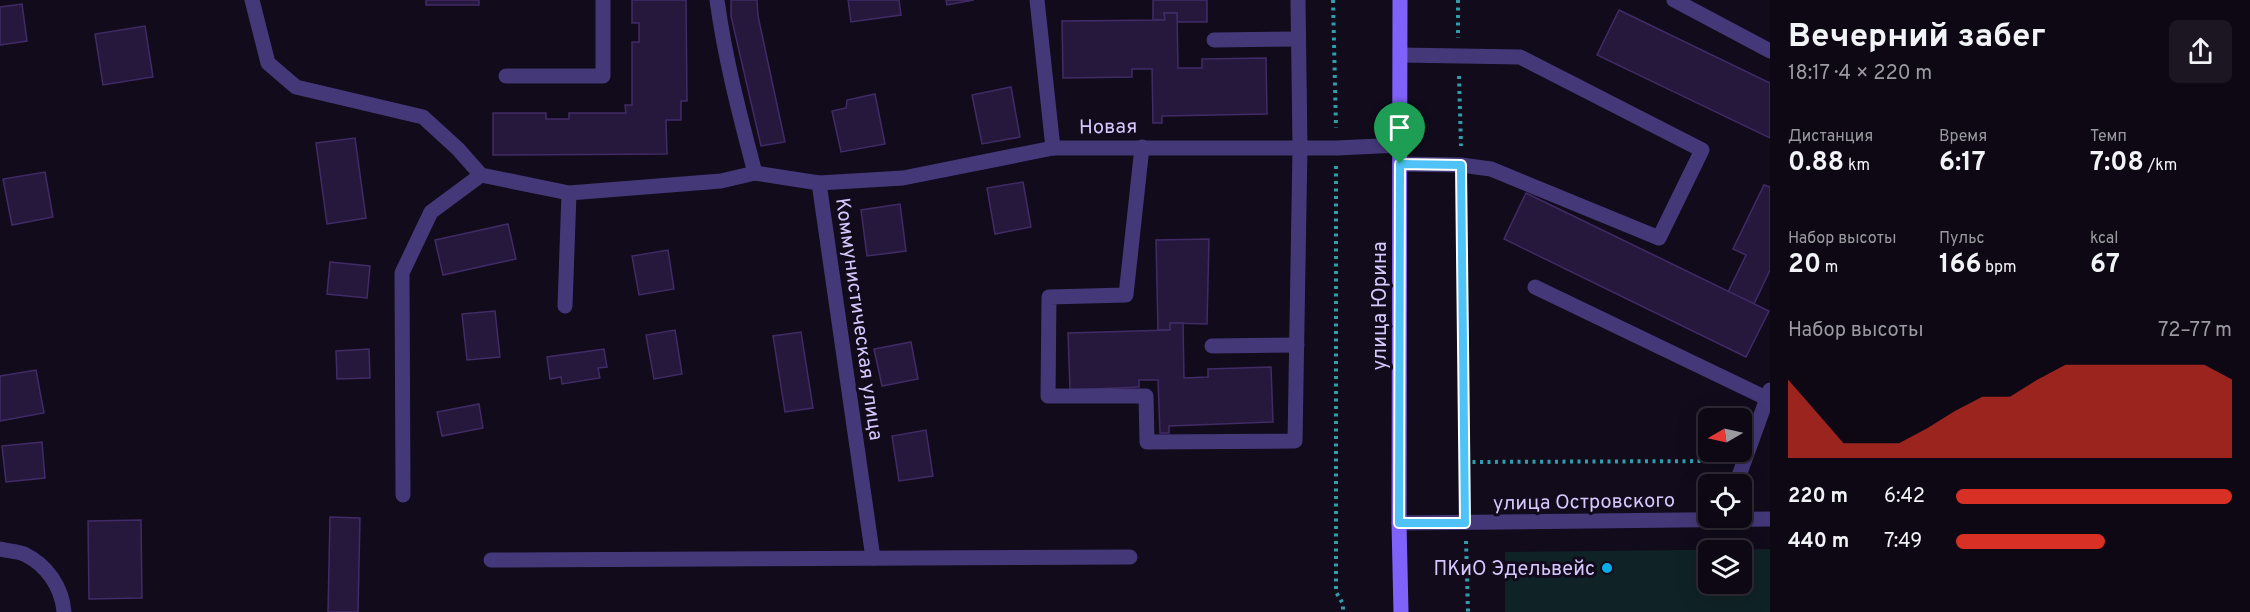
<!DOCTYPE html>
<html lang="ru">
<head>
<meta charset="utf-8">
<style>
	body { margin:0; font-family:Overpass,sans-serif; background:#1b1622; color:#f1f3f6; height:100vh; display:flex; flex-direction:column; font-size:22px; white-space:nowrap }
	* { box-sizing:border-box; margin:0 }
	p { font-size:20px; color:#9a9aa0 }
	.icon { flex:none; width:33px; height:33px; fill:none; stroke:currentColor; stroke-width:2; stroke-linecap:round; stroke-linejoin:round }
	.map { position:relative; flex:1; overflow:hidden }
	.side { display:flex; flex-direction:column; background:#0d0814; width:480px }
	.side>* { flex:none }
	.needle { width:39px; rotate:261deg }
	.buttons { position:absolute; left:1698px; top:408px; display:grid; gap:12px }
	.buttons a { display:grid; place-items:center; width:54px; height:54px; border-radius:9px; background:#0d0814; box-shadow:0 6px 24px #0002,0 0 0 2px #2d2934; font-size:30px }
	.pin { position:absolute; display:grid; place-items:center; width:51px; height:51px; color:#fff; margin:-62px -26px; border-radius:50% 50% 50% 0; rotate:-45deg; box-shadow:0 0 6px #0007 }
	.pin .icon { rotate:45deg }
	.round { display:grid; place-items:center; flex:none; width:63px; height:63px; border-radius:9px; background:#1b1622 }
	.overview { display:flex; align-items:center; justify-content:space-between; height:102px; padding:0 18px }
	h1 { font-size:33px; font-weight:700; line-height:45px }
	.metrics { display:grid; grid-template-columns:repeat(3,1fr); gap:9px; height:102px; padding:6px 18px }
	.metrics div { display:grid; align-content:center }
	.metrics b { font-size:26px; font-weight:700 }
	.metrics small { font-size:16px; font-weight:400 }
	.metrics p { font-size:16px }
	.chart { height:168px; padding:12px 18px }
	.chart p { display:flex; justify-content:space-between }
	.chart svg { width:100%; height:108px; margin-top:6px; fill:#d93025; opacity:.7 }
	ul { padding:0 18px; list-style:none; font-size:20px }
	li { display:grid; grid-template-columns:96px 72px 1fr; align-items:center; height:45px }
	li i { height:15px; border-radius:8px; background:#d93025 }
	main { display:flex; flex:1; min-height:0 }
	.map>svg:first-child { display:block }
	.green { fill:#0f2225; fill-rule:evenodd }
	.building { fill:#25183c; stroke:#412b67; stroke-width:1.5 }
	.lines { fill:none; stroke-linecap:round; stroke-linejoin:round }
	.path { stroke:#309da9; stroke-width:4; stroke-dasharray:3 4.5; stroke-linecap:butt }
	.service { stroke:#453879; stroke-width:15 }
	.minor { stroke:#453879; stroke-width:15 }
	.secondary { stroke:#7e62fa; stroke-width:15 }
	.route-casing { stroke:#fff; stroke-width:12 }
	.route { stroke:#4fc3f7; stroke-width:8 }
	.poi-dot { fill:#07aeea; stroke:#110b1b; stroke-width:2 }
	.labels { text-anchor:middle; stroke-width:6; stroke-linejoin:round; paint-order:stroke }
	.street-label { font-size:20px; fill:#d6c8fd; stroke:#110b1b }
	.poi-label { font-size:20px; fill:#d6c8fd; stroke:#110b1b; text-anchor:end }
</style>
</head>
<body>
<main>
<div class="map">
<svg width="1770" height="612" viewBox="0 0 1770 612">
	<rect width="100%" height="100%" fill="#110b1b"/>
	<path class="green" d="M1770,549V612H1505V552ZM1708,550H1742V584H1708Z"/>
	<g class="building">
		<rect x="426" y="0" width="53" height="5"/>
		<polygon points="632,0 686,0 687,101 681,101 681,120 666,120 667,154 493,155 493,113 546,113 546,119 569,119 569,113 626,113 625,105 632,105 632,42 639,42 639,23 632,23"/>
		<polygon points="731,0 757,0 758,16 785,142 761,146 731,16"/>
		<polygon points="848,0 899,0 901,15 851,22"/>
		<polygon points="946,0 974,0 947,5"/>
		<polygon points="1153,0 1207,0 1207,22 1177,22 1177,13 1164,13 1165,20 1153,20"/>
		<polygon points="22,4 27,41 0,45 0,7"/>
		<polygon points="1619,10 1770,83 1770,138 1597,55"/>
		<polygon points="1164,13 1177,13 1178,68 1202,68 1202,59 1266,58 1267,114 1162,116 1162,123 1153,123 1152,69 1132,69 1132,77 1063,78 1062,21 1165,20"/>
		<polygon points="145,26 153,77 103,85 95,34"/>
		<polygon points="1011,87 1020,137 982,144 972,95"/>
		<polygon points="875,94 885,144 841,152 832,111 846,108 847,100"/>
		<polygon points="355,138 366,218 327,224 316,143"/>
		<polygon points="45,172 53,217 12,225 3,179"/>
		<polygon points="1023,182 1031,227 995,234 987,188"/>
		<polygon points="1764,185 1770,187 1770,270 1754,304 1728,292 1746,255 1733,249"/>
		<polygon points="1526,193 1769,311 1746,357 1504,239"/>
		<polygon points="900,204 906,251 867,256 861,210"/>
		<polygon points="508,224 516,259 443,275 435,240"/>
		<polygon points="1209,239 1207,324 1170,323 1170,330 1158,330 1156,240"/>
		<polygon points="668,250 674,289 639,295 632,256"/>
		<polygon points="330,262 370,266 367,298 327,294"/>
		<polygon points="495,311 500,357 467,360 462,314"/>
		<polygon points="1170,323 1183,323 1184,378 1208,377 1208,369 1271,367 1273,422 1169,426 1169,433 1160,433 1158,380 1139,380 1139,387 1070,390 1068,333 1170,330"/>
		<polygon points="675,330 682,374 654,379 646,335"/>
		<polygon points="801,332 813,408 785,412 773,336"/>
		<polygon points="911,342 918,379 882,386 874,349"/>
		<polygon points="369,349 370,378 337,379 336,351"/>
		<polygon points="604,349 607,367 598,368 600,378 562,384 561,377 550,379 547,357"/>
		<polygon points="36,370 44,413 0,421 0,376"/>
		<polygon points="479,404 483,428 442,436 437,412"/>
		<polygon points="926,430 933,476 899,481 892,436"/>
		<polygon points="42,442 45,478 6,482 2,446"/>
		<polygon points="330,517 360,518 358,612 328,612"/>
		<polygon points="141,520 142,598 89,599 88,521"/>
	</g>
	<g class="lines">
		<g class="path">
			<polyline points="1333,0 1336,128"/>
			<polyline points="1458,0 1458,38"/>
			<polyline points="1459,76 1461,146"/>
			<polyline points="1336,166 1336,592 1343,604 1343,612"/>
			<polyline points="1461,184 1465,503"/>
			<polyline points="1465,462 1725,461"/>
			<polyline points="1466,541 1468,612"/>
		</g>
		<g class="service">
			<polyline points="1037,0 1053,148"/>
			<polyline points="1674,0 1770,51"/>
			<polyline points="1214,40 1298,39"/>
			<polyline points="506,76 603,76 603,0"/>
			<polyline points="1142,147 1126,295 1049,297 1048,396 1146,396 1147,442 1295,441 1300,147 1298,0"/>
			<polyline points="1400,164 1461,165 1491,169 1659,238 1702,150 1520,57 1401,55"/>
			<polyline points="1535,287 1766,398"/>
			<polyline points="565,306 569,193"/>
			<polyline points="1212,346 1297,345"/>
			<polyline points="1736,484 1770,390"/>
			<polyline points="403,495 402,273 431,212 481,175"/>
			<polyline points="491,560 1130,557"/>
		</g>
		<g class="minor">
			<polyline points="252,0 268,63 296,87 423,117 458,149 481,175 569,193 721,181 755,173"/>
			<path d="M717,0C725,59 740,116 755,173L819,183L873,558"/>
			<polyline points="819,183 903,178 1053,148 1337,148 1400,145"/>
			<polyline points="1399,523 1770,519"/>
			<path d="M0,549C7,551 17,551 24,554C47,565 62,587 64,612"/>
		</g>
		<polyline class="secondary" points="1400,0 1399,523 1401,612"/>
	</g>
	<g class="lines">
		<g class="route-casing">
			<polygon id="route" points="1400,164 1461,165 1465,523 1399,523"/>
		</g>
		<use href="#route" class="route"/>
	</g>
	<circle class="poi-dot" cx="1607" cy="568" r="6"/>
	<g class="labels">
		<g class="street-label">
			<text transform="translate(1108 126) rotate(-1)" y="7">Новая</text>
			<text transform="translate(1379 306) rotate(-90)" y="7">улица Юрина</text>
			<text transform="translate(860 319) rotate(82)" y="7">Коммунистическая улица</text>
			<text transform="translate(1584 501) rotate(-1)" y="7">улица Островского</text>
		</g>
		<g class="poi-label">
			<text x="1595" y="575">ПКиО Эдельвейс</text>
		</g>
	</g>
</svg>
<div class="buttons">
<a><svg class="needle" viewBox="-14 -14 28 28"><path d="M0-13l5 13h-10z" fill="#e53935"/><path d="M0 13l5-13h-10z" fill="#9a9aa0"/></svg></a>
<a><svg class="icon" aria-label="locate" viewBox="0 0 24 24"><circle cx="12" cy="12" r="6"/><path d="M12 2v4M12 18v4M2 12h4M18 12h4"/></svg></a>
<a><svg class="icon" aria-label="layers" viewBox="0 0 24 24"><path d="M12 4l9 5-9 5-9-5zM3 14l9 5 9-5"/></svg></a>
</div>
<div class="pin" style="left:1400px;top:164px;background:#1e9e55"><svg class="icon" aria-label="arrive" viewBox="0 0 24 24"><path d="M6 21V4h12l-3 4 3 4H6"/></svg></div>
</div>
<section class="side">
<div class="overview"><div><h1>Вечерний забег</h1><p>18:17 · 4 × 220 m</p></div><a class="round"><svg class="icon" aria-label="share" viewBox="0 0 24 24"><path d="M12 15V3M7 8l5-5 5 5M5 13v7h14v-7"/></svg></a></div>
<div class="metrics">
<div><p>Дистанция</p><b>0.88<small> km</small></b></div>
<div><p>Время</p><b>6:17</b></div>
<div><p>Темп</p><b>7:08<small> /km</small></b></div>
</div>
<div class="metrics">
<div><p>Набор высоты</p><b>20<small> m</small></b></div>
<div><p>Пульс</p><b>166<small> bpm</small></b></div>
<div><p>kcal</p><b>67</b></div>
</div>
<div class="chart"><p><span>Набор высоты</span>72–77 m</p>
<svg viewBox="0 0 160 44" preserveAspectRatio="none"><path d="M0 44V12L10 25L20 38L30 38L40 38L50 32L60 25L70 19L80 19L90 12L100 6L110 6L120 6L130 6L140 6L150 6L160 12V44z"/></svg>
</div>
<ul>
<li><b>220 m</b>6:42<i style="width:100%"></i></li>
<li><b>440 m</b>7:49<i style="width:54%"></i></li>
</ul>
</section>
</main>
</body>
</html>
